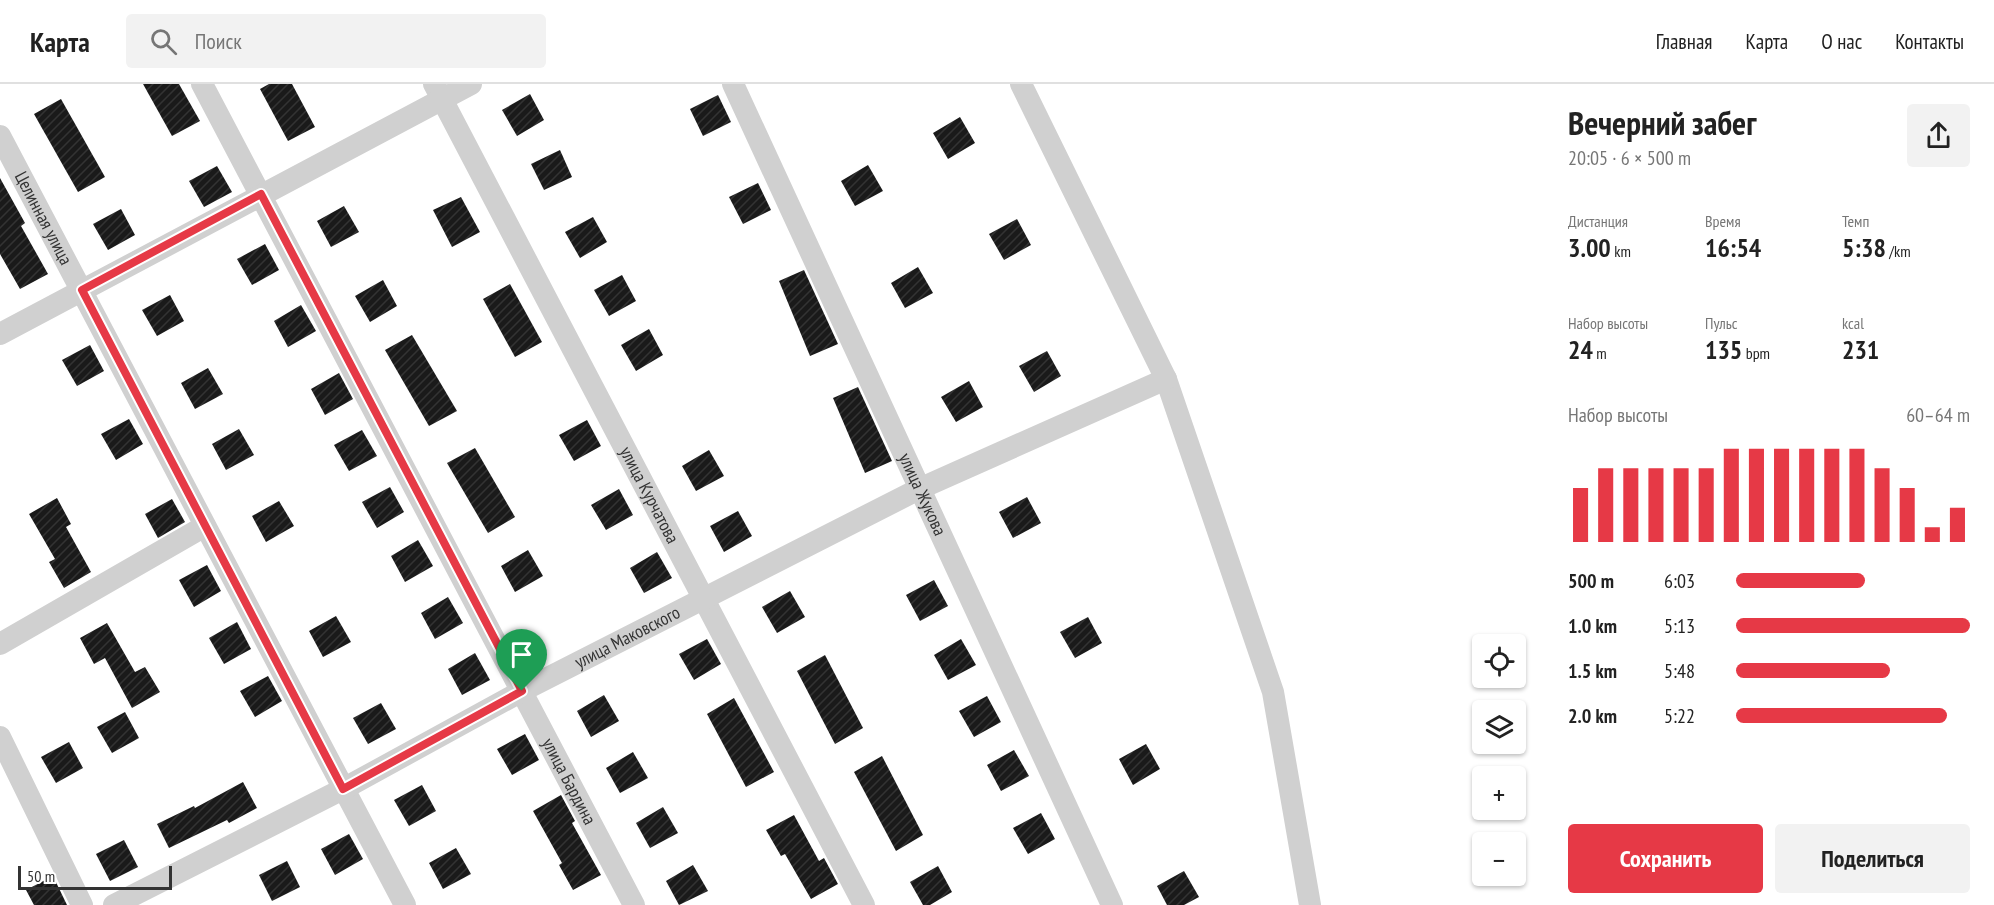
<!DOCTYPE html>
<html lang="ru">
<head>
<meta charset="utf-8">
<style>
	body { margin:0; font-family:"PT Sans Narrow",sans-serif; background:#f2f2f2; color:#222; height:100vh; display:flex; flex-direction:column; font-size:22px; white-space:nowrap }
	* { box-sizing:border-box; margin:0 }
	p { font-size:20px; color:#767676 }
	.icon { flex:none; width:33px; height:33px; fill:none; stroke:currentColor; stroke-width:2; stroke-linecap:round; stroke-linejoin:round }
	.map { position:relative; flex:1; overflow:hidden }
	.sheet { display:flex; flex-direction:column; background:#fff; width:450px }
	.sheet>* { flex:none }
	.controls { position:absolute; left:1472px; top:550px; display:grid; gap:12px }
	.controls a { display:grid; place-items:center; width:54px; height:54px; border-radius:6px; background:#fff; box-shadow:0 2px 4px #0004; font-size:30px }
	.scale { position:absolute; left:18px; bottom:15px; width:154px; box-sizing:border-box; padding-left:6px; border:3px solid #333; border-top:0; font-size:16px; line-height:21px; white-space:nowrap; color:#333; -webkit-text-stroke:4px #fff; paint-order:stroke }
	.pin { position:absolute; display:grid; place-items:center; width:51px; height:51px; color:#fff; margin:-62px -26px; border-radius:50% 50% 50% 0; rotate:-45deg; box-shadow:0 0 6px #0007 }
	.pin .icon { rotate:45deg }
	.round { display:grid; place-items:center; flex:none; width:63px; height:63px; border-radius:6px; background:#f2f2f2 }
	.overview { display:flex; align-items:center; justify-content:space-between; height:102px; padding:0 24px }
	h1 { font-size:33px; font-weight:700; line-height:45px }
	.stats { display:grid; grid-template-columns:repeat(3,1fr); gap:9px; height:102px; padding:6px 24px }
	.stats div { display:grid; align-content:center }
	.stats b { font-size:26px; font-weight:700 }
	.stats small { font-size:16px; font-weight:400 }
	.stats p { font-size:16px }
	.chart { height:168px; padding:12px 24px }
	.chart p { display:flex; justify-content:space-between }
	.chart svg { width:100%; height:108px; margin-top:6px; stroke:#e63946; stroke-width:6 }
	.primary-button { display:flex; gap:12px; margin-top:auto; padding:12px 24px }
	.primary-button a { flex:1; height:69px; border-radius:6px; background:#e63946; color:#fff; font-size:24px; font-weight:700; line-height:69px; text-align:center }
	.primary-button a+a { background:#f2f2f2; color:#222 }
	ul { padding:0 24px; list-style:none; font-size:20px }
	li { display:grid; grid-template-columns:96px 72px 1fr; align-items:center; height:45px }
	li i { height:15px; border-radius:8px; background:#e63946 }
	header { display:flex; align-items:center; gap:36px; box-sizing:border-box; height:84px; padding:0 30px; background:#fff; border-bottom:2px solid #e0e0e0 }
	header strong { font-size:28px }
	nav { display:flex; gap:33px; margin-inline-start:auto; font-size:21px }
	.search { width:420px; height:54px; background:#f2f2f2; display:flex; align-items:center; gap:15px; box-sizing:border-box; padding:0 21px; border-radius:6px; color:#767676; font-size:22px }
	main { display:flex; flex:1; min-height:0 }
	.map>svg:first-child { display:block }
	.building { fill:url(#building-hatch) }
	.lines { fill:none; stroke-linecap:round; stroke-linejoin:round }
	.street { stroke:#d0d0d0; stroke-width:22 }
	.route-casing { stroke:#fff; stroke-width:12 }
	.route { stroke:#e63946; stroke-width:8 }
	.labels { text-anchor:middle; stroke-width:6; stroke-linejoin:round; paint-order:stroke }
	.street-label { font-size:18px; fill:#333; stroke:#fff }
</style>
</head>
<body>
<header>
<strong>Карта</strong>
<div class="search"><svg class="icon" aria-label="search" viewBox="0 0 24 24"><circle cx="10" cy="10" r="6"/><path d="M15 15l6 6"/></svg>Поиск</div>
<nav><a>Главная</a><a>Карта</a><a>О нас</a><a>Контакты</a></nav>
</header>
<main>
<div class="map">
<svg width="1544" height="821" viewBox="0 0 1544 821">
	<defs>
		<pattern id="building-hatch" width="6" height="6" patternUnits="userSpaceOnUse" patternTransform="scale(1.5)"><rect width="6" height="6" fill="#1a1a1a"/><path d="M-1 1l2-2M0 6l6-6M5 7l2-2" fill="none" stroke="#333"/></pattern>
	</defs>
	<rect width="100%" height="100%" fill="#fff"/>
	<g class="building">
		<polygon points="143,0 179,0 200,37 172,52"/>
		<polygon points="269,0 292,0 315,43 288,57 260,5"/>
		<polygon points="530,10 544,36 517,52 502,26"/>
		<polygon points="718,11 731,38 703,52 690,25"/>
		<polygon points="61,15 105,93 78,108 34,30"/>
		<polygon points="960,33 975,59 948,75 933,49"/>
		<polygon points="560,66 572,93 544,106 531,80"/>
		<polygon points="868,81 883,107 855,122 841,97"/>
		<polygon points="217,82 232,108 204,123 189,97"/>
		<polygon points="0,94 25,139 21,142 48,190 20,205 0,170"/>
		<polygon points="758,99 771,126 743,140 729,113"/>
		<polygon points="461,113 480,148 452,163 433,126"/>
		<polygon points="344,122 359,148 331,163 317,137"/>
		<polygon points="121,125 135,151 108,166 93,140"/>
		<polygon points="593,133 607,158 580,174 565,148"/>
		<polygon points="1017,135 1031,161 1004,176 989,150"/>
		<polygon points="265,160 279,186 252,201 237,175"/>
		<polygon points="918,183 933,209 905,224 891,199"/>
		<polygon points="804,186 838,260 810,272 779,197"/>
		<polygon points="622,191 636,217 609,232 594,206"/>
		<polygon points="383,196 397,222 370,238 355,212"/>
		<polygon points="510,200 542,258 515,273 483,215"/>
		<polygon points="170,211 184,237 157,252 142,226"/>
		<polygon points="301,221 316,247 288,263 274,237"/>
		<polygon points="649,245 663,271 636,287 621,261"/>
		<polygon points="412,251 457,327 429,342 385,266"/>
		<polygon points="90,261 104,287 77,302 62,276"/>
		<polygon points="1047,267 1061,292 1034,308 1019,282"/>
		<polygon points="208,284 223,310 195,325 181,299"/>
		<polygon points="339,289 353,315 325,331 311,305"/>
		<polygon points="969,297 983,323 956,338 941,313"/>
		<polygon points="858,303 892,377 865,389 833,314"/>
		<polygon points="129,335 143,360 116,376 101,350"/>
		<polygon points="587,336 601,362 574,377 559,351"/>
		<polygon points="239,345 254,371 226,386 212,360"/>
		<polygon points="362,346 377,372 349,387 334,361"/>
		<polygon points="475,364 515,433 488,449 447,379"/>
		<polygon points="709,366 724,392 696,407 682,382"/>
		<polygon points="390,403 404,428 377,444 362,418"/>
		<polygon points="619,405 633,431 606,446 591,421"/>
		<polygon points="1027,413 1041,439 1013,454 999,428"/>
		<polygon points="57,414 71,440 66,443 91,488 64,504 49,478 55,475 29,430"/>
		<polygon points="172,415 185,438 158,454 145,430"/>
		<polygon points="279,417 294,442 266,458 252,432"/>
		<polygon points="738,427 752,452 724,468 710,442"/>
		<polygon points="418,456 433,482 405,498 391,472"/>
		<polygon points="528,466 543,492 515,508 501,482"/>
		<polygon points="657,468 672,494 644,509 630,484"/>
		<polygon points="207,481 221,507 194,523 179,496"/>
		<polygon points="934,496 948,522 920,537 906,511"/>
		<polygon points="790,507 805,533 777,549 762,523"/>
		<polygon points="448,513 463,539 435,555 421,529"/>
		<polygon points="336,532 351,558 323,573 309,547"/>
		<polygon points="1088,533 1102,559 1075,574 1060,548"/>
		<polygon points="237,538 251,565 224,580 209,554"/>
		<polygon points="107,539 135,588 145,583 160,608 132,624 105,574 94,580 80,554"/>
		<polygon points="707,555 721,580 694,596 679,570"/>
		<polygon points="961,555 976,581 948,596 934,571"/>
		<polygon points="475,569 490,596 462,611 448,585"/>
		<polygon points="825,571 863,644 835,660 797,587"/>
		<polygon points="268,592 282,617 255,633 240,607"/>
		<polygon points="604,611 619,637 591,653 577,627"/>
		<polygon points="987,612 1001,638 974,653 959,627"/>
		<polygon points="734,614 774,688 746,703 707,630"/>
		<polygon points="381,619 396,645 368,660 353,634"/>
		<polygon points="125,628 139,654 112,669 97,643"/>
		<polygon points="525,650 539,676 512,691 497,665"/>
		<polygon points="69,658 83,684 56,699 41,673"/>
		<polygon points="1146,660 1160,685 1133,701 1119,675"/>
		<polygon points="1014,666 1029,692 1001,707 987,681"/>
		<polygon points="633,668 648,694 620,709 606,684"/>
		<polygon points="882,672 923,751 896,767 854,688"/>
		<polygon points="243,698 257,724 229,739 227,736 169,764 157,740 194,722 195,724"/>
		<polygon points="422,701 436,727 409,742 394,716"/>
		<polygon points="561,711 575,737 572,739 601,791 573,806 559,781 562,779 533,727"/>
		<polygon points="663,723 678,749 650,764 636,739"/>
		<polygon points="1041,729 1055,755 1028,770 1013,744"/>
		<polygon points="794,731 819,777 824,774 838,800 811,815 785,770 781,772 766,746"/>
		<polygon points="349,750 363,775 335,791 321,765"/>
		<polygon points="124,756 138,783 110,797 96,770"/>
		<polygon points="456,764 471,790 443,805 429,779"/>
		<polygon points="287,777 300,803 272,817 259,791"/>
		<polygon points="693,781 708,807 679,821 666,797"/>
		<polygon points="938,782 952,808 930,821 923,821 910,798"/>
		<polygon points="1184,787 1199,813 1184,821 1167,821 1157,802"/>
		<polygon points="53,792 67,821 34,821 26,806"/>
	</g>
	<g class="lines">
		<g class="street">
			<path id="s1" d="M202,0L634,821"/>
			<path id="s2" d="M434,0L864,821"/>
			<path id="s3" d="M733,0L1112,821"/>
			<path id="s4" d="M0,52L405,821"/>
			<polyline points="0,250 471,0"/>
			<polyline points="1166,295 1273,608 1310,821"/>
			<polyline points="0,560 205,442"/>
			<polyline points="0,653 82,821"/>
			<path id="s5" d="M114,821L343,705L522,607L919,405L1166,295L1021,0"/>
		</g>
	</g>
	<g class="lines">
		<g class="route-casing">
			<polygon id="route" points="261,110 522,607 343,705 82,206"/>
		</g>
		<use href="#route" class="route"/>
	</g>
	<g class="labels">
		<g class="street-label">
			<text dy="6" stroke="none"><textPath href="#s4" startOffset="93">Целинная улица</textPath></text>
			<text dy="6" stroke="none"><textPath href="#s2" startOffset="464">улица Курчатова</textPath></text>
			<text dy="6" stroke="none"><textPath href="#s3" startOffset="452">улица Жукова</textPath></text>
			<text dy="6" stroke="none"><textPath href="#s5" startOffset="579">улица Маковского</textPath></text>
			<text dy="6" stroke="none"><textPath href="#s1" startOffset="788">улица Бардина</textPath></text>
		</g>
	</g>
</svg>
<div class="controls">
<a><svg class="icon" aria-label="locate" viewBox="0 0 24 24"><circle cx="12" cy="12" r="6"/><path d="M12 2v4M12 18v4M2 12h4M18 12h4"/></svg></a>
<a><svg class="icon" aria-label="layers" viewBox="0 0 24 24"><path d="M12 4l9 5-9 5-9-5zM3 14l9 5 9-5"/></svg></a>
<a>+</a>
<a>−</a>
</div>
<div class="scale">50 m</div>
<div class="pin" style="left:522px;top:607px;background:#1e9e55"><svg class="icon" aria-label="arrive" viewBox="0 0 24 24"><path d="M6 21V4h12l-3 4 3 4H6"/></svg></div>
</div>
<section class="sheet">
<div class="overview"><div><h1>Вечерний забег</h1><p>20:05 · 6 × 500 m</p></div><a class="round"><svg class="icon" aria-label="share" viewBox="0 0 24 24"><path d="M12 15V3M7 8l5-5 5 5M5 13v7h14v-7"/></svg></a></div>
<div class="stats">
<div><p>Дистанция</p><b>3.00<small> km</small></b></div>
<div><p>Время</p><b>16:54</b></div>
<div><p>Темп</p><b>5:38<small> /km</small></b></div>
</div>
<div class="stats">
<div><p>Набор высоты</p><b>24<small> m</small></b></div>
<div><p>Пульс</p><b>135<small> bpm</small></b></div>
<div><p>kcal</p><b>231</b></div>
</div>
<div class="chart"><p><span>Набор высоты</span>60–64 m</p>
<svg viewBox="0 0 160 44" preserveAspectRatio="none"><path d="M5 44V22M15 44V14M25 44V14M35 44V14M45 44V14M55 44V14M65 44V6M75 44V6M85 44V6M95 44V6M105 44V6M115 44V6M125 44V14M135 44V22M145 44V38M155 44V30"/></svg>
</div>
<ul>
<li><b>500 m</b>6:03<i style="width:55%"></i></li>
<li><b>1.0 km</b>5:13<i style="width:100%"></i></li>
<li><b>1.5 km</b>5:48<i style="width:66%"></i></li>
<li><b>2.0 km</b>5:22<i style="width:90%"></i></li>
</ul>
<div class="primary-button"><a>Сохранить</a><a>Поделиться</a></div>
</section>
</main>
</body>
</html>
